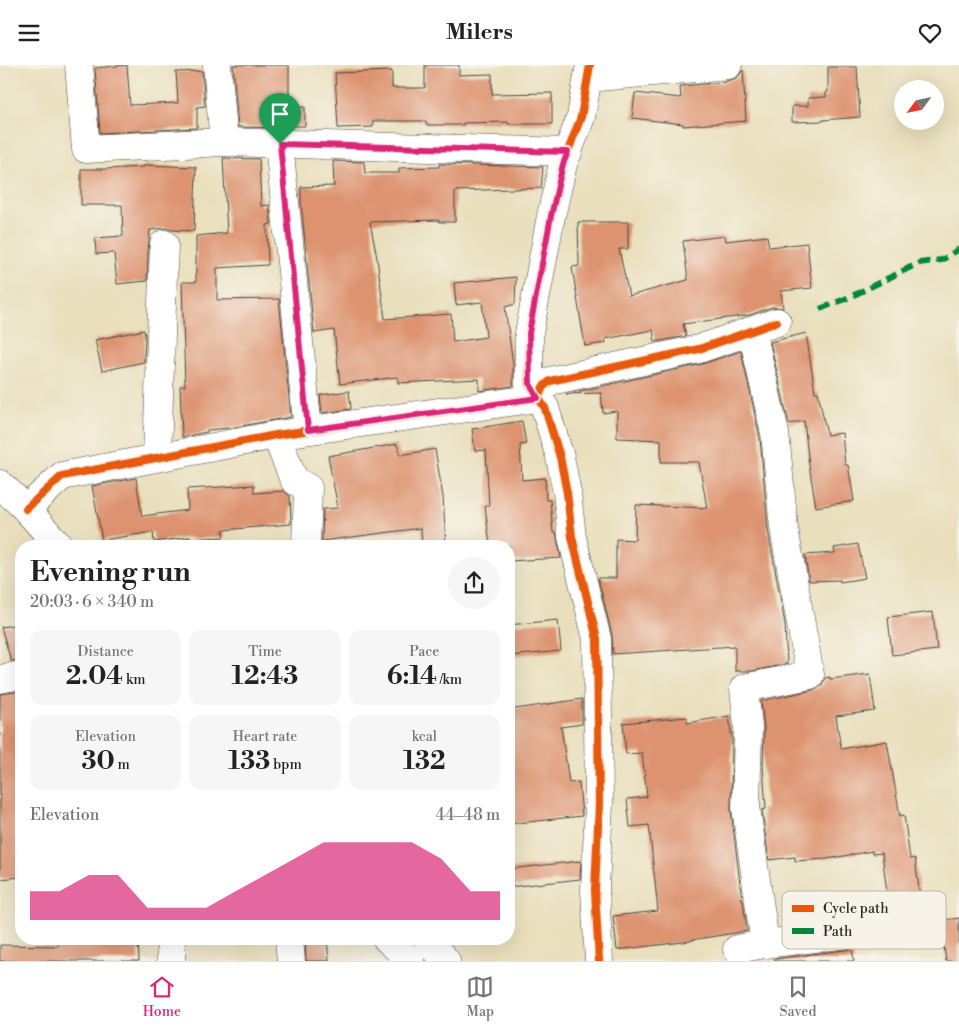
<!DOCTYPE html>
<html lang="en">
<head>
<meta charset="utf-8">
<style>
	body { margin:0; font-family:"Libre Bodoni",serif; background:#f6f6f6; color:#222; height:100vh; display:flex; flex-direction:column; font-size:19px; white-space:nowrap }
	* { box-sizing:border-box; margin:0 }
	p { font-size:16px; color:#767676 }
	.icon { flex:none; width:28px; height:28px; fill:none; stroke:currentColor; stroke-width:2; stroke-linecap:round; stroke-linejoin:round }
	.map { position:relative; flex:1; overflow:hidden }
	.details { position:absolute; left:15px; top:475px; width:500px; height:405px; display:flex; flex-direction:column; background:#fff; border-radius:20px; box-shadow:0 5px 20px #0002 }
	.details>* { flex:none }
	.needle { width:32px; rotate:237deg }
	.fabs { position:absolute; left:894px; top:15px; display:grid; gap:10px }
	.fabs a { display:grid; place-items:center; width:50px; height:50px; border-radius:50%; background:#fff; box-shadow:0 5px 20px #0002; font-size:25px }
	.pin { position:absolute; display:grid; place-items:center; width:42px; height:42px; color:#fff; margin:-51px -21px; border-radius:50% 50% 50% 0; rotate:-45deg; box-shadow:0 0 5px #0007 }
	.pin .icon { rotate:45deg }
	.round { display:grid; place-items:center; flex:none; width:52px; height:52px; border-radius:26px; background:#f6f6f6 }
	.summary { display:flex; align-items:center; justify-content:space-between; height:85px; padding:0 15px }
	h1 { font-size:28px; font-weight:800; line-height:38px }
	.figures { display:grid; grid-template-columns:repeat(3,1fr); gap:8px; height:85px; padding:5px 15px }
	.figures div { display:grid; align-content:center; border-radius:12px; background:#f6f6f6; text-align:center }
	.figures b { font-size:25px; font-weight:800 }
	.figures small { font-size:14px; font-weight:400 }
	.figures p { font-size:14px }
	.chart { height:140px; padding:10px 15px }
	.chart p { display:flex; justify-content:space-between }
	.chart svg { width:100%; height:90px; margin-top:5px; fill:#db2777; opacity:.7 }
	header { display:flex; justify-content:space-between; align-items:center; height:65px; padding:0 15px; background:#fff; font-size:22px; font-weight:800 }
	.tab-bar { display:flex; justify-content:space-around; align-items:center; height:70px; border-top:1px solid #e0e0e0; background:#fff; font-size:14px; color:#767676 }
	.tab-bar a { display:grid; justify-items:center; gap:2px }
	.tab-bar .current { color:#db2777 }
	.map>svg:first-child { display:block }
	.building { fill:#dd936f }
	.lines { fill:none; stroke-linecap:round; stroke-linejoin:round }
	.minor-casing { stroke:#484641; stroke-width:29 }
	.major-casing { stroke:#484641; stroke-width:29 }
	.minor { stroke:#fff; stroke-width:28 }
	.major { stroke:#fff; stroke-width:28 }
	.quiet { stroke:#00873e; stroke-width:6; stroke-dasharray:12 6; stroke-linecap:butt }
	.cycleway-casing { stroke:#f7f3e8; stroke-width:11 }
	.cycleway { stroke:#e8590c; stroke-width:8 }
	.route-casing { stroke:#fff; stroke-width:10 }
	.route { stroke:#db2777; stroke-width:6 }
	.key { fill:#f7f3e8; stroke:#bab7af; stroke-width:1 }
	.key-label { font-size:14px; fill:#2b2b2b }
</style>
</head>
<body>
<header><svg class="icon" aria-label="menu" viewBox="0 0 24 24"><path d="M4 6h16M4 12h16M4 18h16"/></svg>Milers<svg class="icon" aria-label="heart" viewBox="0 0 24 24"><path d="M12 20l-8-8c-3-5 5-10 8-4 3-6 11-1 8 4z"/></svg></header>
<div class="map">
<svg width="959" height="896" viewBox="0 0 959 896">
	<rect width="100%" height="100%" fill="#f7f3e8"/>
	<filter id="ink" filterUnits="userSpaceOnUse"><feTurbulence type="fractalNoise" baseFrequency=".02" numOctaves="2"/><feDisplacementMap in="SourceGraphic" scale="10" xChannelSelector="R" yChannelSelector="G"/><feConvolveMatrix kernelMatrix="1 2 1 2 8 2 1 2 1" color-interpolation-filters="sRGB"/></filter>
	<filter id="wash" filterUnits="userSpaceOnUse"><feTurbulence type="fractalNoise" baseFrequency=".0096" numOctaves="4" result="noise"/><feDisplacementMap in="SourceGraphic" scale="20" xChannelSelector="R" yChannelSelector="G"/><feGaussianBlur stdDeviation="1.12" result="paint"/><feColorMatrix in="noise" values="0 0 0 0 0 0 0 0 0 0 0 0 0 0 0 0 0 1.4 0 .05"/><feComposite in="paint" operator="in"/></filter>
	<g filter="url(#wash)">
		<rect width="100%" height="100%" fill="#e9dfbc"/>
		<g id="blocks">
			<g class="building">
				<polygon points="127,0 130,40 178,38 176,7 202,6 205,41 197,42 197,63 100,68 95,3"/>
				<polygon points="233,0 289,0 289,42 305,42 305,61 288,61 288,63 238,62"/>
				<polygon points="425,0 459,0 459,10 492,9 492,29 552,28 552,59 508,59 508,57 463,58 463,60 426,60 426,56 373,56 373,62 338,63 335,8 392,6 392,23 425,23"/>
				<polygon points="828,2 857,2 860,52 823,55 823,56 792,57 792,41 808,41 808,33 826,32 826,27 828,27"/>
				<polygon points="743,5 746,56 683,61 683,59 632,53 635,28 681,33 680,21 726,17 726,16 737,13"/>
				<polygon points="223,93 259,94 261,141 269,140 271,159 267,160 268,200 217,203 217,235 279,234 291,352 230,363 207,365 207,367 182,372 180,321 185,321 182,217 196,217 196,171 227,168"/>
				<polygon points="333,96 364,97 365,108 399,108 399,103 439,102 439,99 543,102 541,123 455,126 455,157 439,157 439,155 370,157 377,193 385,254 451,249 453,277 486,272 482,237 456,240 454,218 516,212 515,239 505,242 513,299 513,321 479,326 479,314 398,318 398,312 340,319 334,265 314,268 301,137 301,122 334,121"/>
				<polygon points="144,100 196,102 194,166 172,165 165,163 150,165 148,186 147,216 117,219 114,188 96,189 95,173 123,171 122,140 81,140 81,104 105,104 144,102"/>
				<polygon points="578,157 628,157 628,184 619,184 629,231 688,215 683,176 725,171 726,176 767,171 769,182 807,178 812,223 781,226 783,243 772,242 750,250 683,259 686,271 655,277 653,265 605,274 606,278 585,281 572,202 579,201"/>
				<polygon points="144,265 145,271 144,297 102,306 95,275"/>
				<polygon points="806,268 815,327 818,327 827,370 842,368 845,400 848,400 854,436 816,442 809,400 804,356 789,359 770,277"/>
				<polygon points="741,286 760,373 768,465 785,559 787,599 752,606 735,606 735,581 613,589 612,570 598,513 616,513 616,474 635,475 636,440 707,443 699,397 661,397 661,375 617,373 617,346 603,348 601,328 566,329 702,299"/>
				<polygon points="349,326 351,344 322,348 320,330"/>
				<polygon points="522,356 526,379 520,380 522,415 545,413 546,435 550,435 553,467 556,467 561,493 509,496 509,481 490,481 485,441 489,441 486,385 475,386 472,364"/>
				<polygon points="397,379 400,390 435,384 443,432 446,481 422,481 421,463 322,476 323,444 338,443 328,391"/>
				<polygon points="136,413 142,451 188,445 187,424 254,420 254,428 284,426 290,431 291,459 223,465 224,472 190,474 190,472 154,477 153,467 102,475 92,421"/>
				<polygon points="858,479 865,513 840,517 840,515 809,516 805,490 835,488 834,483"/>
				<polygon points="933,547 937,585 892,590 888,552"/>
				<polygon points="558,555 561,586 509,591 509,560"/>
				<polygon points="21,559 21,595 11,596 1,562"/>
				<polygon points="870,609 875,646 836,651 841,684 887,676 900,751 904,750 910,794 915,793 921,840 889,844 882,788 872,789 872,786 827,794 795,796 795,792 769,795 762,745 766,744 763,702 764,662 761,636 813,625 821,621 825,613 830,612 830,614"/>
				<polygon points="21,626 21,812 0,814 0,629"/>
				<polygon points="582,634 582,659 561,662 569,718 579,717 582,751 509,759 509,645"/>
				<polygon points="729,651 732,673 731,745 742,835 743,835 747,866 691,875 691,876 617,885 613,851 658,846 649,760 630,762 627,734 647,732 642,688 626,689 623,658 687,652 687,658"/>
				<polygon points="581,796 580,814 509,822 509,804"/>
				<polygon points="959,853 959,896 946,896 944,882 940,883 939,871 944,865 944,855"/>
				<polygon points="58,874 138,874 139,896 0,896 0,880 58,881"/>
				<polygon points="305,874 327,874 329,896 306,896"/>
				<polygon points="852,884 854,896 775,896 775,894"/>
			</g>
		</g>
	</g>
	<g filter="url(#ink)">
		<use href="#blocks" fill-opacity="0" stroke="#484641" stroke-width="1"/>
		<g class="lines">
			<g class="minor-casing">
				<g id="minor">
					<polyline points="79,0 86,84 224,77 568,87"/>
					<polyline points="217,0 224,77"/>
					<polyline points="590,0 581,52 563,99 551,151 529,268 529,319 545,343 560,392 567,428 572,472 597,574 599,739 595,825 599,896"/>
					<polyline points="588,13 728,0"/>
					<polyline points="279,79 308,365"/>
					<polyline points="752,266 775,368 784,463 810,610 744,623 748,662 746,743 765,879"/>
					<polyline points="276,370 294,415 308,423 306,481"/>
					<polyline points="157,392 164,179"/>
					<polyline points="26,444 62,411 276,370 538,333 543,322 550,316 699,284 777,257"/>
					<polyline points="0,614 21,610"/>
					<polyline points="171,874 171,896"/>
					<polyline points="289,874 291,896"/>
					<polyline points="737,884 765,879 929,859"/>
				</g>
			</g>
			<g class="major-casing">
				<g id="major">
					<polyline points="0,419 26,444 59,481"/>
					<polyline points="387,874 411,896"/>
					<polyline points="427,874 446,896"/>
				</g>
			</g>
			<use href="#minor" class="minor"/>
			<use href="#major" class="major"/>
			<polyline class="quiet" points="820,244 850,232 919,198 942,195 959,184"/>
			<g class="cycleway-casing">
				<g id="cycleway">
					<polyline points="590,0 581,52 563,99 551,151 529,268 529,319 545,343 560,392 567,428 572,472 597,574 599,739 595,825 599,896"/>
					<polyline points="26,444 62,411 276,370 538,333 543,322 550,316 699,284 777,257"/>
				</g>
			</g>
			<use href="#cycleway" class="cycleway"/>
		</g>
	</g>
	<g class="lines" filter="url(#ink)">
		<g class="route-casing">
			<polygon id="route" points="280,79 568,87 563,99 551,151 529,268 530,319 538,333 308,365"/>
		</g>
		<use href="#route" class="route"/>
	</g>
	<rect x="782" y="826" width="164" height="58" rx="8" class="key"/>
	<rect x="792" y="840" width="22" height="7" fill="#e8590c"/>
	<rect x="792" y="863" width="22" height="6" fill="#00873e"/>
	<g class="key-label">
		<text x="823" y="848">Cycle path</text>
		<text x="823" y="871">Path</text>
	</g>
</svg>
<div class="fabs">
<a><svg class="needle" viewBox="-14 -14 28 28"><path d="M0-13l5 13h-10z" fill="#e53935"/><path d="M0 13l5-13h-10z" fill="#767676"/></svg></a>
</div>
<div class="pin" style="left:280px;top:79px;background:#1e9e55"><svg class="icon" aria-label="arrive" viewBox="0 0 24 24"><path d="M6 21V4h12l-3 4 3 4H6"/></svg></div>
<section class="details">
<div class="summary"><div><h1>Evening run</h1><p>20:03 · 6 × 340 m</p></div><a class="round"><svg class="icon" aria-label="share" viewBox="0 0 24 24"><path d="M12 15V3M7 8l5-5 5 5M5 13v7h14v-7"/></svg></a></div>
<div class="figures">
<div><p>Distance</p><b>2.04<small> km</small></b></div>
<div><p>Time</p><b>12:43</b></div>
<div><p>Pace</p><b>6:14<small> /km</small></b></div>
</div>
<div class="figures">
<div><p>Elevation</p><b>30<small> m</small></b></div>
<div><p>Heart rate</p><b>133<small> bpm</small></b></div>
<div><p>kcal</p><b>132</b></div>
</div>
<div class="chart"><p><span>Elevation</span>44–48 m</p>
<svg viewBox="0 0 160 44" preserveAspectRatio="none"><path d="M0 44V30L10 30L20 22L30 22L40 38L50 38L60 38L70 30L80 22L90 14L100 6L110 6L120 6L130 6L140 14L150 30L160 30V44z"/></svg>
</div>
</section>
</div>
<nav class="tab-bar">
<a class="current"><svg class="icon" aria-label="home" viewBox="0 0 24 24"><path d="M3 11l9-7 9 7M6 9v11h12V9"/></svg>Home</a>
<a><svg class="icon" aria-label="map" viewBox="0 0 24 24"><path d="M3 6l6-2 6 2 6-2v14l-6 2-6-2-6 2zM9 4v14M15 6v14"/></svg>Map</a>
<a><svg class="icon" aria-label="saved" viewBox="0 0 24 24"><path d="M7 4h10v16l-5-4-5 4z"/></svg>Saved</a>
</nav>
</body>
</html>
